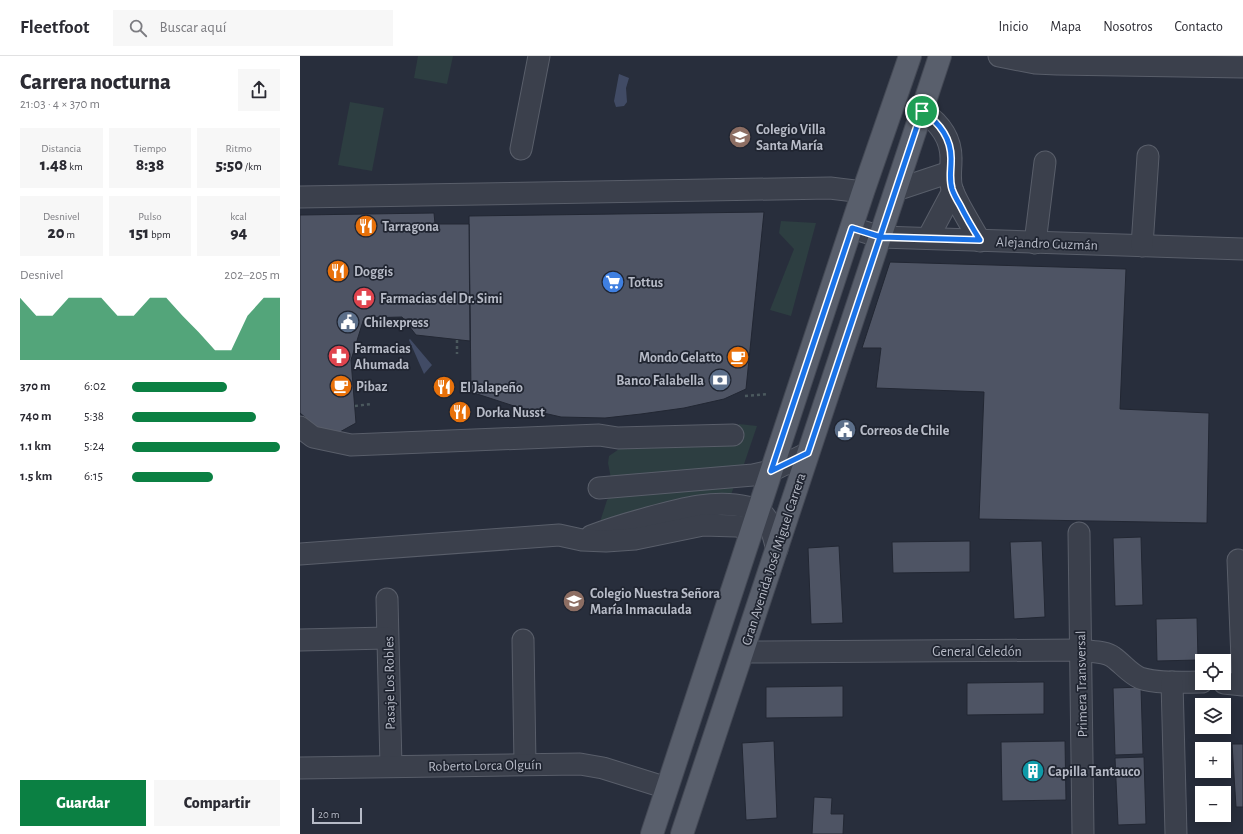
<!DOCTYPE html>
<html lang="es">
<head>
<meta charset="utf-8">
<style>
	body { margin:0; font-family:"Alegreya Sans",sans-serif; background:#f7f7f7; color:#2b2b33; height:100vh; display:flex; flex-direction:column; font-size:15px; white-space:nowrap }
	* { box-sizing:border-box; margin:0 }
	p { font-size:13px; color:#7c7c81 }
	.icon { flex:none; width:22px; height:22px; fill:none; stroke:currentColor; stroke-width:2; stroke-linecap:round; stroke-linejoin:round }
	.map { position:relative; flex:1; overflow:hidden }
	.drawer { display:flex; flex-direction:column; background:#fff; width:300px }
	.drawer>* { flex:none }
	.buttons { position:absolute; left:895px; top:598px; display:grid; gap:8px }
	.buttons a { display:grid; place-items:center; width:36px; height:36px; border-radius:0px; background:#fff; box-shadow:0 2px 10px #0003; font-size:20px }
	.scale { position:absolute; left:12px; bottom:10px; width:50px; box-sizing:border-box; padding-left:4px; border:2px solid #b7bbc7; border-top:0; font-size:11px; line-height:14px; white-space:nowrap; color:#b7bbc7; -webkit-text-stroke:3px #202531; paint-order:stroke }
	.pin { position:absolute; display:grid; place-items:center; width:34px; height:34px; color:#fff; margin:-17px; border:2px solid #fff; border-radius:50%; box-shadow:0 1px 4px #0007 }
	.round { display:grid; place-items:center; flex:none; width:42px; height:42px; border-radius:0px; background:#f7f7f7 }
	.overview { display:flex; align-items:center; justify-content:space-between; height:68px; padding:0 20px }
	h1 { font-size:22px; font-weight:800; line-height:30px }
	.stats { display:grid; grid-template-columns:repeat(3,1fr); gap:6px; height:68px; padding:4px 20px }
	.stats div { display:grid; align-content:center; border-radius:0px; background:#f7f7f7; text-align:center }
	.stats b { font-size:17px; font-weight:800 }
	.stats small { font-size:11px; font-weight:400 }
	.stats p { font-size:11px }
	.chart { height:112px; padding:8px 20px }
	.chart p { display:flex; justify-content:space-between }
	.chart svg { width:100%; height:72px; margin-top:4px; fill:#0b8043; opacity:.7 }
	.button { display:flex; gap:8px; margin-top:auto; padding:8px 20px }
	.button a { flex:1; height:46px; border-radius:0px; background:#0b8043; color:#fff; font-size:16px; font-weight:800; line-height:46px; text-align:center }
	.button a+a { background:#f7f7f7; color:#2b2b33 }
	ul { padding:0 20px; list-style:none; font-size:13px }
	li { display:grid; grid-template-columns:64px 48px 1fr; align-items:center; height:30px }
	li i { height:10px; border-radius:5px; background:#0b8043 }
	header { display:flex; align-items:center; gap:24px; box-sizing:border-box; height:56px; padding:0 20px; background:#fff; border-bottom:1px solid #e1e1e2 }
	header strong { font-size:19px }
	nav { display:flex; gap:22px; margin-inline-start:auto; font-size:14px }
	.search { width:280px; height:36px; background:#f7f7f7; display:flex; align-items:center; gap:10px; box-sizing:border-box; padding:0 14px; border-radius:0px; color:#7c7c81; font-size:15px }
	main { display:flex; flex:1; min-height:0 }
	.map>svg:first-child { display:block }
	.green { fill:#2d3e41 }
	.water { fill:#414b65 }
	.building { fill:#4e5464; stroke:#222733 }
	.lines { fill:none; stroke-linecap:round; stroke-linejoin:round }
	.minor-casing { stroke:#595e6a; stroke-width:23 }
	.major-casing { stroke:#444955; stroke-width:24 }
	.path { stroke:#4b595e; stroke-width:2.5; stroke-dasharray:3 3; stroke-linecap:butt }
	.minor { stroke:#3b404c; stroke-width:21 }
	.major { stroke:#595f6c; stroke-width:22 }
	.route-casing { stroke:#fff; stroke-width:8 }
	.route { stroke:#1a73e8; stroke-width:5 }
	.labels { text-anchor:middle; stroke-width:3.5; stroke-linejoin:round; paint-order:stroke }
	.poi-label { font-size:14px; font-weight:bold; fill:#b7bbc7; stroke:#202531; text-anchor:start }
	.street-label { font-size:14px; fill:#b7bbc7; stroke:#202531 }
</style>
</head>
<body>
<header>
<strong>Fleetfoot</strong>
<div class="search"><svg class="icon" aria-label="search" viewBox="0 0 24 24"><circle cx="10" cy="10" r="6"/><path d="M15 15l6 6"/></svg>Buscar aquí</div>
<nav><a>Inicio</a><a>Mapa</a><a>Nosotros</a><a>Contacto</a></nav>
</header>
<main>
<section class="drawer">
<div class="overview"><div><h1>Carrera nocturna</h1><p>21:03 · 4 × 370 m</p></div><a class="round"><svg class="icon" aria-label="share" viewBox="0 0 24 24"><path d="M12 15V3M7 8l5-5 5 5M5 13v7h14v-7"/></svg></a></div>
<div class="stats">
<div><p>Distancia</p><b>1.48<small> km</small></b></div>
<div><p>Tiempo</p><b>8:38</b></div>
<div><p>Ritmo</p><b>5:50<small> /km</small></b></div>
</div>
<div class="stats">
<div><p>Desnivel</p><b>20<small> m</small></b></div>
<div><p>Pulso</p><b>151<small> bpm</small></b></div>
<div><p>kcal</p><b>94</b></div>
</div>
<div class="chart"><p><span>Desnivel</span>202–205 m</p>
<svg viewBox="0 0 160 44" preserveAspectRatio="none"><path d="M0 44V6L10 17L20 17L30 6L40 6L50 6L60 17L70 17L80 6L90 6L100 17L110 27L120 38L130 38L140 17L150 6L160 6V44z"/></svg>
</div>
<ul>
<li><b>370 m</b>6:02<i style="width:64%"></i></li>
<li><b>740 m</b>5:38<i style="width:84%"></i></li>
<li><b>1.1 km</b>5:24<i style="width:100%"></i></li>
<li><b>1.5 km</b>6:15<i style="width:55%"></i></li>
</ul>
<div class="button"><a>Guardar</a><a>Compartir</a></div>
</section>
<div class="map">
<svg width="943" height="778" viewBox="0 0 943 778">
	<rect width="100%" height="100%" fill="#282e3c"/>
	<g class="green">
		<polygon points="118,0 153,0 147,28 114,22"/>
		<polygon points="50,46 84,52 72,115 38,109"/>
		<polygon points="481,165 516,167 491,260 470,254 494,193 479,177"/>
		<polygon points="439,368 457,370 441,417 312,428 308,407 309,400 328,387 436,381"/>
		<polygon points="434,430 428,448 299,469 307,444 324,431"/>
	</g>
	<g class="water">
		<polygon points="319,18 329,22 326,32 327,46 324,50 316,51 314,45"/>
		<polygon points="110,283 132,309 124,318 109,284"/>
	</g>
	<g class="building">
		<polygon points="464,156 446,333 424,343 384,352 341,358 305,362 261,361 217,351 171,336 169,160"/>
		<polygon points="134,157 135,168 169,168 170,285 116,279 102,261 64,262 51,304 56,367 29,382 0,357 0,159"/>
		<polygon points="590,206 826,213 820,353 909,357 907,467 679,463 684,336 576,332 581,292 562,292"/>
		<polygon points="841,481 843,549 815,550 813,482"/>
		<polygon points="670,485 670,516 593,517 592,486"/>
		<polygon points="742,485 745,561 714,563 710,486"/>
		<polygon points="539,490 543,567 511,568 508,492"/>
		<polygon points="897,562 898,604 857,605 856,563"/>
		<polygon points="744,626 744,658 667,659 667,627"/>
		<polygon points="543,630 543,661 466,662 466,631"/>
		<polygon points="841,631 843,698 815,699 813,632"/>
		<polygon points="474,685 477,762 446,764 442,687"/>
		<polygon points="765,685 766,744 702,745 701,686"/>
		<polygon points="932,688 943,688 943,751 936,751"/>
		<polygon points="844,701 846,768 818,769 815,702"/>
		<polygon points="514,741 532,742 531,758 544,758 543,778 512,778"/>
	</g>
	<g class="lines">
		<g class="minor-casing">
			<g id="minor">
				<polyline points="699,0 735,7 757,8 943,11"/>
				<path d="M622,55C640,67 652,83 651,105C651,115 649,123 652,133C654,139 657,144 660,150C666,161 673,173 680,185"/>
				<polyline points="221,93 239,0"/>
				<polyline points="596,134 650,116"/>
				<polyline points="0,141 530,132 563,136"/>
				<polyline points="552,172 581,181 943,193"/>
				<polyline points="628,182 653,135"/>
				<polyline points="735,187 745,106"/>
				<polyline points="842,190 848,100"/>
				<polyline points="0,371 13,381 51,389 299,379 318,382 433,379"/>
				<polyline points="299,432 453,419 471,415 508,397"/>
				<polyline points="779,477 783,778"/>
				<path d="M291,480C309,473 326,468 344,463C377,454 413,443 447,451C450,452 456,453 459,455C471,462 473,481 477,493"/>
				<polyline points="0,498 259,479 282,484 306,485 335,483 403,469 436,470 452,473"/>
				<polyline points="87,543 91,710"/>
				<polyline points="0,584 87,582"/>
				<polyline points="223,584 225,708"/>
				<path d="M443,596L780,594C790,596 805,595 813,601C823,608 829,617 840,622C858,628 883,626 902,626"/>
				<polyline points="872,626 876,778"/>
				<polyline points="924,627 943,629 938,504"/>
				<polyline points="0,712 280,708 303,712 367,732"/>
			</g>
		</g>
		<g class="major-casing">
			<g id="major">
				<polyline points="352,778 563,136 610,0"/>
				<polyline points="382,778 640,0"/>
			</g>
		</g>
		<g class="path">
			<polyline points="157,284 157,298"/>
			<polyline points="445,340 468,338"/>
			<polyline points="55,350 71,348"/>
		</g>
		<use href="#minor" class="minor"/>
		<use href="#major" class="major"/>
	</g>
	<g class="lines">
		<g class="route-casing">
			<path id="route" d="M622,55L508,397L471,415L552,172L581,181L680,184C673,173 666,161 660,149C657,144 654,139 652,133C649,123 651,115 651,105C652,83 640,67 622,55"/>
		</g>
		<use href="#route" class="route"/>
	</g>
	<defs>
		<g id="school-disc" transform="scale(1.15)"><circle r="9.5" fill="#8d6e63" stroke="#202531"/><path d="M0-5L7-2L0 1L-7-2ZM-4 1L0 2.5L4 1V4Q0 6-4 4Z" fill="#fff"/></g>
		<g id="restaurant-disc" transform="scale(1.15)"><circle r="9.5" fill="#e8710a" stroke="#202531"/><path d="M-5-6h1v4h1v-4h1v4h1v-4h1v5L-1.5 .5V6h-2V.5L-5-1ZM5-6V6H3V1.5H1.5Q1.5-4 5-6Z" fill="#fff"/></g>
		<g id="supermarket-disc" transform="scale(1.15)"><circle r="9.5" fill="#3f7fe0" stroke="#202531"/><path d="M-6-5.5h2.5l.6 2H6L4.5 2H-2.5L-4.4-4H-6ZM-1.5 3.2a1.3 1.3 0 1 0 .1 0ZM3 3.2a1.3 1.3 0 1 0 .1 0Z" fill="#fff"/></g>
		<g id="pharmacy-disc" transform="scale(1.15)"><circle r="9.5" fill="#e0444e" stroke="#202531"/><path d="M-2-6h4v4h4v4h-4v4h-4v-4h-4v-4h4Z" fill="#fff"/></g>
		<g id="civic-disc" transform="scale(1.15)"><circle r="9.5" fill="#5c6f8a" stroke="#202531"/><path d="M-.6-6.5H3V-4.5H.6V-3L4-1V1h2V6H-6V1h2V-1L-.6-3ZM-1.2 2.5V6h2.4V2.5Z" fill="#fff"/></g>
		<g id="cafe-disc" transform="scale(1.15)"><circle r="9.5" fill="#e8710a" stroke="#202531"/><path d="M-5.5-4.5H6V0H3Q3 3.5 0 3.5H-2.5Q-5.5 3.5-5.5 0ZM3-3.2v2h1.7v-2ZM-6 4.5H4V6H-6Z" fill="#fff"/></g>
		<g id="bank-disc" transform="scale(1.15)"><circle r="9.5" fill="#5c6f8a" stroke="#202531"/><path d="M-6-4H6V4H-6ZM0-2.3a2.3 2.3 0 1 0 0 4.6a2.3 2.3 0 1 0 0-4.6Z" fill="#fff"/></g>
		<g id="building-disc" transform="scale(1.15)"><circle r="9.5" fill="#0f9aa8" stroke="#202531"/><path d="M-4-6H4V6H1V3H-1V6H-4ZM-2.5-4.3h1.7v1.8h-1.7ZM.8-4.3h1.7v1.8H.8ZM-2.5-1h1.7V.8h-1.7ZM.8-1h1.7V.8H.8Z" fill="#fff"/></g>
	</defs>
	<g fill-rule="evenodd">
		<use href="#school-disc" x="440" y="81"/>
		<use href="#restaurant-disc" x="66" y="170"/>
		<use href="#restaurant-disc" x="38" y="215"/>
		<use href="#supermarket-disc" x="313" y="226"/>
		<use href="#pharmacy-disc" x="64" y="242"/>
		<use href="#civic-disc" x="48" y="266"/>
		<use href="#pharmacy-disc" x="39" y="300"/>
		<use href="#cafe-disc" x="438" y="301"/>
		<use href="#bank-disc" x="420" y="324"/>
		<use href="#cafe-disc" x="41" y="330"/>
		<use href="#restaurant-disc" x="144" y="331"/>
		<use href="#restaurant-disc" x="160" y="356"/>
		<use href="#civic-disc" x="545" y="374"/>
		<use href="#school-disc" x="274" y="545"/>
		<use href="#building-disc" x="733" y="715"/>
	</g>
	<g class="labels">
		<g class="poi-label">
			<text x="456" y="78">Colegio Villa<tspan x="456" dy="16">Santa María</tspan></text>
			<text x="82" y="175">Tarragona</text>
			<text x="54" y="220">Doggis</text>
			<text x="328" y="231">Tottus</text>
			<text x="80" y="247">Farmacias del Dr. Simi</text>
			<text x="64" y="271">Chilexpress</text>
			<text x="54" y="297">Farmacias<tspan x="54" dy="16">Ahumada</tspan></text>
			<text x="422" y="306" text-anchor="end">Mondo Gelatto</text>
			<text x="404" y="329" text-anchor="end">Banco Falabella</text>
			<text x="56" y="335">Pibaz</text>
			<text x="160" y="336">El Jalapeño</text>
			<text x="176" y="361">Dorka Nusst</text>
			<text x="560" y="379">Correos de Chile</text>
			<text x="290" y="542">Colegio Nuestra Señora<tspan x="290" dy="16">María Inmaculada</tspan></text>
			<text x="748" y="720">Capilla Tantauco</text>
		</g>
		<g class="street-label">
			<text transform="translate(747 187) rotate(2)" y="5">Alejandro Guzmán</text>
			<text transform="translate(473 503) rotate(-72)" y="5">Gran Avenida José Miguel Carrera</text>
			<text x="677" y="600">General Celedón</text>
			<text transform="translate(89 627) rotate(-91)" y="5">Pasaje Los Robles</text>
			<text transform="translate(781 628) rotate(-91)" y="5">Primera Transversal</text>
			<text transform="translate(185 709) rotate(-1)" y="5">Roberto Lorca Olguín</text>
		</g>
	</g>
</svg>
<div class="buttons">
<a><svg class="icon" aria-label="locate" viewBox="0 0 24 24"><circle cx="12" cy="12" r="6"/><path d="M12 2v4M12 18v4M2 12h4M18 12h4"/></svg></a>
<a><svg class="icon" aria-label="layers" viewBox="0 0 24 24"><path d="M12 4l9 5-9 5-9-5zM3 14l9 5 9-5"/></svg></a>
<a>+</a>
<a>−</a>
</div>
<div class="scale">20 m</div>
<div class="pin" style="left:622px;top:55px;background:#1e9e55"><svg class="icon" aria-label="arrive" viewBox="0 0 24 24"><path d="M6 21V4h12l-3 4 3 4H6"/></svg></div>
</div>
</main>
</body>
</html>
